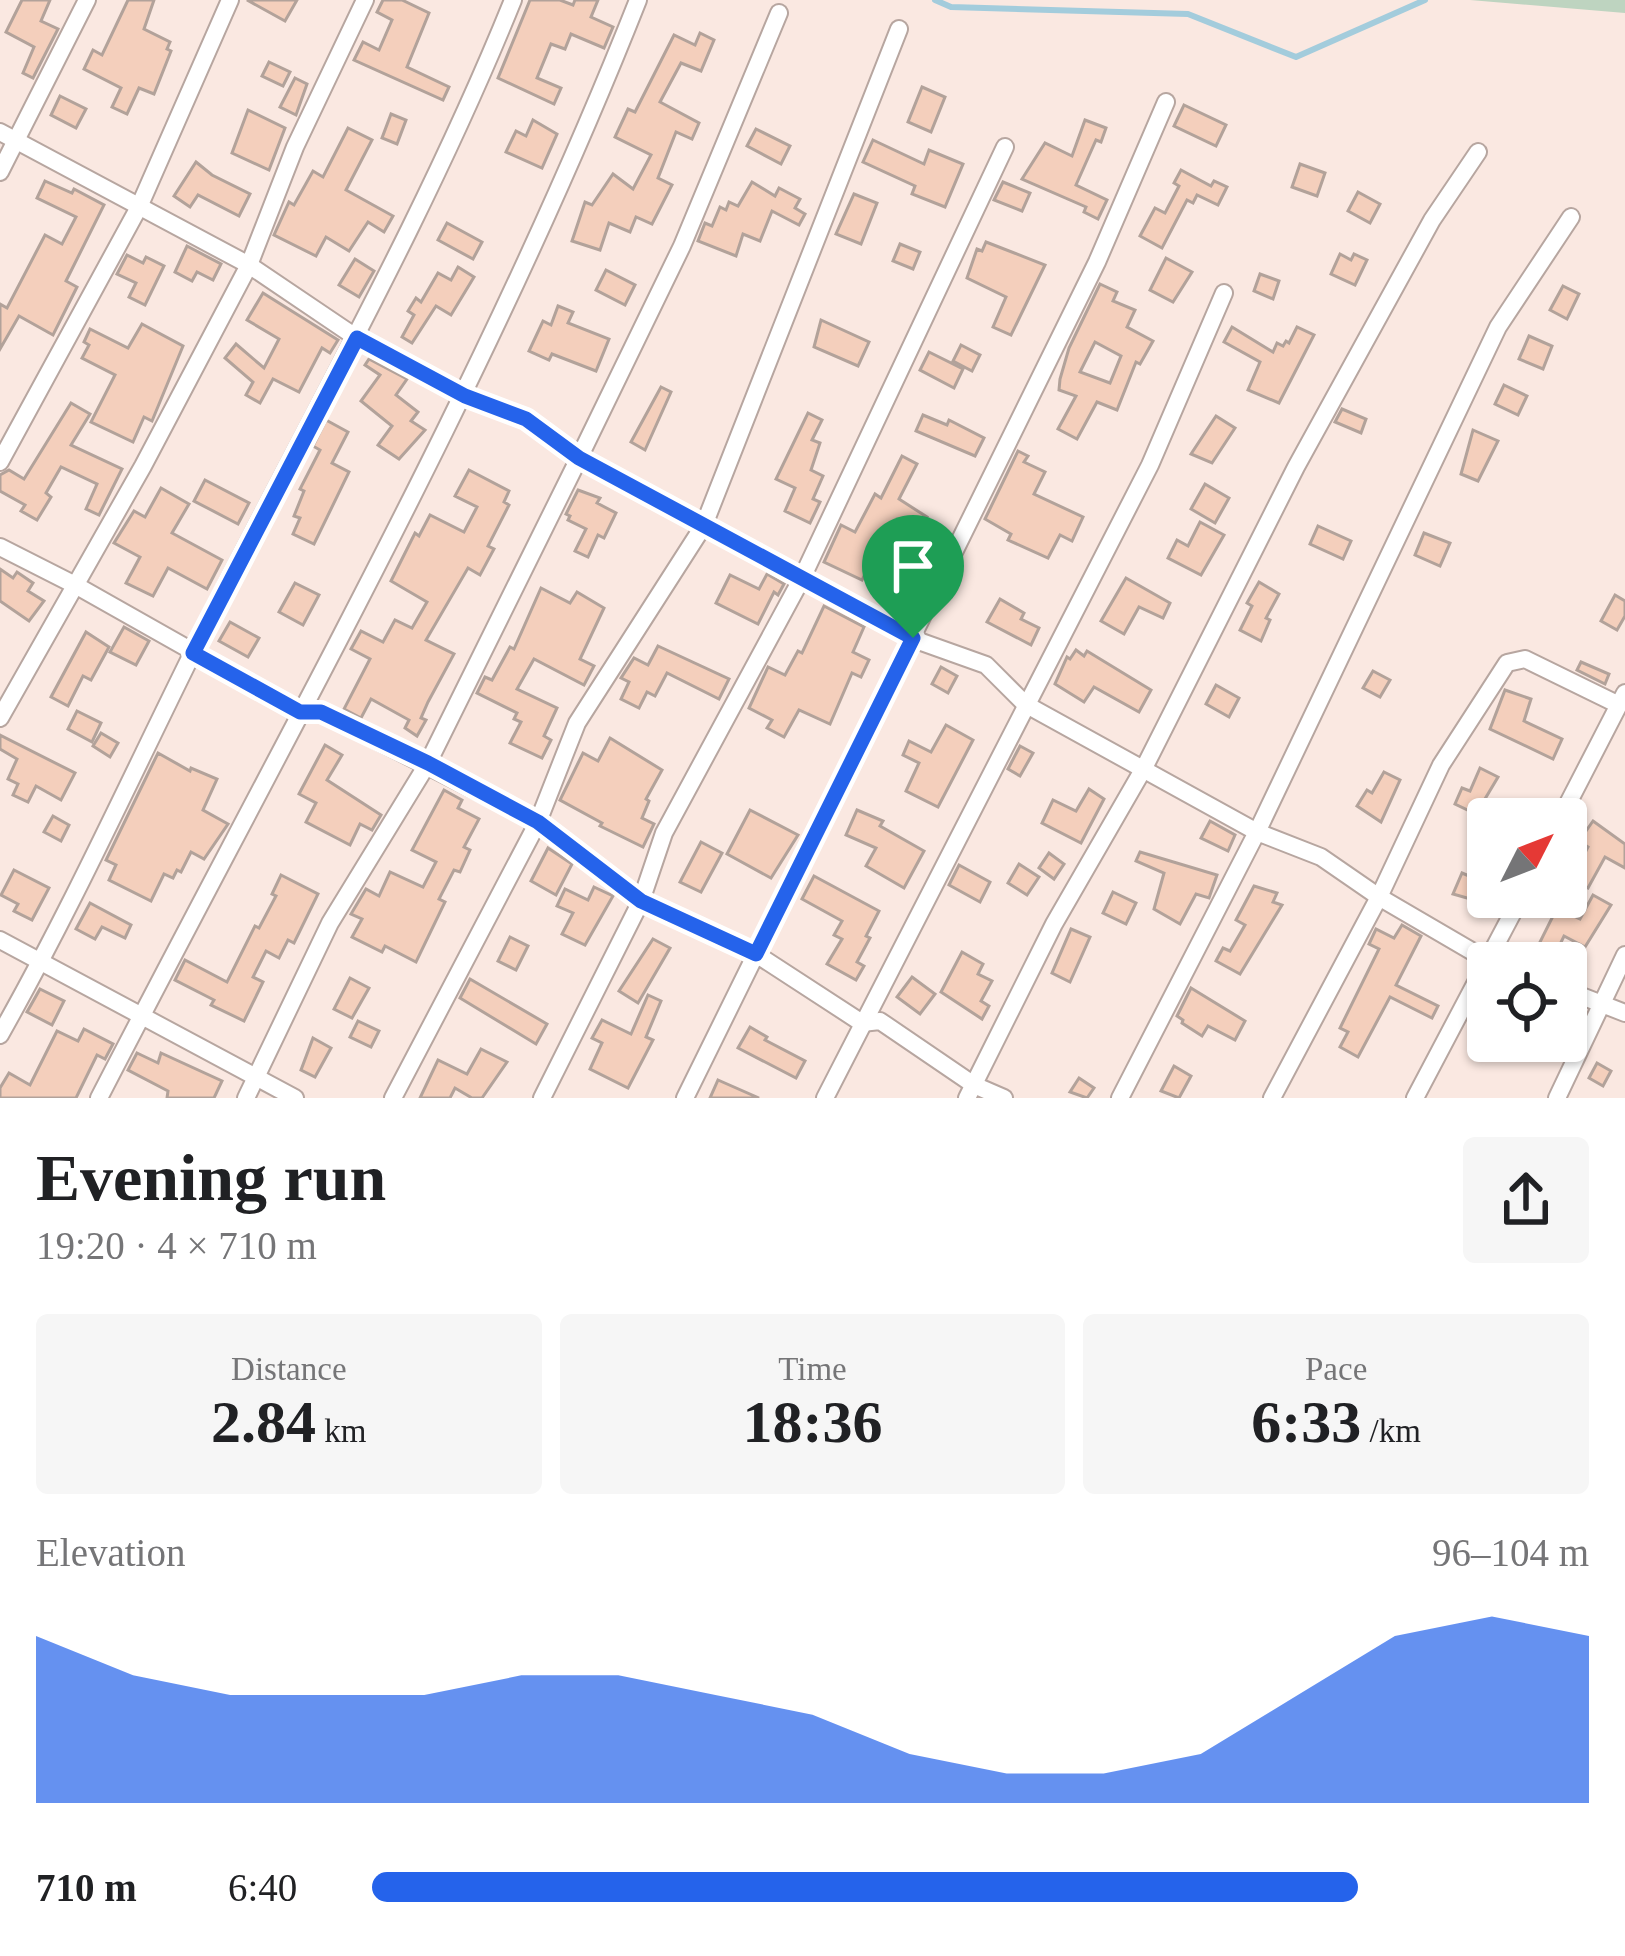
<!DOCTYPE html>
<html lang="en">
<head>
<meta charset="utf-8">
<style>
	body { margin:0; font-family:"Times New Roman",serif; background:#f6f6f6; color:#202124; height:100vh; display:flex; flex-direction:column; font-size:45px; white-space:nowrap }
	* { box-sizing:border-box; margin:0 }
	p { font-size:39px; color:#757577 }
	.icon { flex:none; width:66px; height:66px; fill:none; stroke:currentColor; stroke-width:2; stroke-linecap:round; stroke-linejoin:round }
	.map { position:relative; height:1098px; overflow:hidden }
	.details { display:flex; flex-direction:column; background:#fff; flex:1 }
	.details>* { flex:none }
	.needle { width:78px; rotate:48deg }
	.fabs { position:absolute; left:1467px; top:798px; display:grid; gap:24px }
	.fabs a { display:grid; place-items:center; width:120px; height:120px; border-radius:12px; background:#fff; box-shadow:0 3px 9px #0004; font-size:60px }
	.pin { position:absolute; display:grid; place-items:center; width:102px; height:102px; color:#fff; margin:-123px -51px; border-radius:50% 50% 50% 0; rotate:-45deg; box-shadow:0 0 12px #0007 }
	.pin .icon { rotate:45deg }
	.round { display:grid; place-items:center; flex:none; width:126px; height:126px; border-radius:12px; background:#f6f6f6 }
	.head { display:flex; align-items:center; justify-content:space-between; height:204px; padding:0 36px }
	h1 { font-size:66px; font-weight:700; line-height:90px }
	.stats { display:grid; grid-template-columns:repeat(3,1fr); gap:18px; height:204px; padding:12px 36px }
	.stats div { display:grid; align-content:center; border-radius:12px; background:#f6f6f6; text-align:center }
	.stats b { font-size:60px; font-weight:700 }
	.stats small { font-size:33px; font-weight:400 }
	.stats p { font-size:33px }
	.chart { height:336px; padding:24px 36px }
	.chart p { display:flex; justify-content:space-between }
	.chart svg { width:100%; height:216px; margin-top:12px; fill:#2563eb; opacity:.7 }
	ul { padding:0 36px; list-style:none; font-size:39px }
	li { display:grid; grid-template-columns:192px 144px 1fr; align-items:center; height:90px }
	li i { height:30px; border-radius:15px; background:#2563eb }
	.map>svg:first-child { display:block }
	.green { fill:#bed4c0 }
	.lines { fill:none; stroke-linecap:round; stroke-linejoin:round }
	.stream { stroke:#a3ccdc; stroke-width:6 }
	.building { fill:#f4cfbc; stroke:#b2a29a; stroke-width:3; fill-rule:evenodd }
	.minor-casing { stroke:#b7a6a0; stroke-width:20 }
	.minor { stroke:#fff; stroke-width:16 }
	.route-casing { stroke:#fff; stroke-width:24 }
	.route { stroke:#2563eb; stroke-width:15 }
</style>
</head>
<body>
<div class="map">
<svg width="1625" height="1098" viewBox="0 0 1625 1098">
	<rect width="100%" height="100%" fill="#fae8e1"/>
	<polygon class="green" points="1470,0 1625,0 1625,13"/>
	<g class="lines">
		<polyline class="stream" points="935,0 951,7 1188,14 1296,57 1425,0"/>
	</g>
	<g class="building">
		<polygon points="22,0 50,0 41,21 58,29 33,78 23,73 34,47 6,32"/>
		<polygon points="128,0 154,0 144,29 170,42 167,49 171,51 154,94 139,88 127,114 112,107 121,88 84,69 93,50 102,55"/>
		<polygon points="247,0 297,0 285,21"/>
		<polygon points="383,0 402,0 429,13 407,67 449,87 443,100 354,60 363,42 379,50 392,20 377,12"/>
		<polygon points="530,0 560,0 573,5 575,0 598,0 591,17 613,27 604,48 571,34 565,49 551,44 537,78 561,88 554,104 498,78"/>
		<polygon points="700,33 714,40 701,71 681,63 660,102 699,123 692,139 676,132 658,178 672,185 652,224 636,217 630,232 609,223 600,250 572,241 585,202 592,205 613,174 633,189 651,155 615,137 628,109 635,112 674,35 695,45"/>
		<polygon points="269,62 290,72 283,86 262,76"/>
		<polygon points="295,78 307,84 296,115 280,107"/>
		<polygon points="922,87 945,97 931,132 908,122"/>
		<polygon points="60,96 86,109 76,128 51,115"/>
		<polygon points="1184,105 1226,125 1216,146 1174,126"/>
		<polygon points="248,110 285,128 269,170 232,153"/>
		<polygon points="391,114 406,120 397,144 382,138"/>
		<polygon points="533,120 557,134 542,168 506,152 516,131 526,136"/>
		<polygon points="1085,120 1106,128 1101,142 1096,140 1076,185 1107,200 1098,219 1084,212 1086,207 1022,179 1045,143 1072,156"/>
		<polygon points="348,128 372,140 346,190 393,216 384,232 368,222 349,251 326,237 316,256 274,235 289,202 294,205 313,171 323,177"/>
		<polygon points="756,129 790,146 781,164 747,146"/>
		<polygon points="873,140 924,164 929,150 963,164 945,207 912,194 915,186 863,162"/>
		<polygon points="196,162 212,175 250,194 239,216 198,195 190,207 174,196"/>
		<polygon points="1300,164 1325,173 1317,196 1292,187"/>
		<polygon points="1181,170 1211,186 1214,181 1227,187 1218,205 1197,195 1193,203 1187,200 1162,248 1140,236 1155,208 1165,213 1179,186 1174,183"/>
		<polygon points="45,181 72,193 74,189 104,205 66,281 77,287 53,335 19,316 0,349 0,304 7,308 45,235 62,244 76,217 37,198"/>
		<polygon points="752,182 775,196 779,188 800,199 795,208 805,214 799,225 772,211 760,241 743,234 736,256 698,241 705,223 712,226 720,207 726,210 729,202 738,206"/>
		<polygon points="1003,182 1030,193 1022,211 994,200"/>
		<polygon points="1358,192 1380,204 1370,223 1348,211"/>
		<polygon points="854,194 877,203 861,244 836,234"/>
		<polygon points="447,223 482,242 473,259 438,240"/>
		<polygon points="986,242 1045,265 1011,335 993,327 1006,297 967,278 977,249 982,251"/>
		<polygon points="900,244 920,252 913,269 893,261"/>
		<polygon points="187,246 221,264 213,280 197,272 192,281 175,272"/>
		<polygon points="1340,254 1351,260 1354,254 1367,260 1355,285 1331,274"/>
		<polygon points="127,255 143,263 146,257 164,266 145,305 129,297 136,283 117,274"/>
		<polygon points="1166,258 1192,272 1173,302 1150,290"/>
		<polygon points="355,259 374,271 359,297 339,285"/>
		<polygon points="458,267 474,277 451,315 436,306 412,343 402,337 414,315 408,311 416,298 421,302 438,273 451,280"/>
		<polygon points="606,270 635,285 625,305 596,290"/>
		<polygon points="1260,274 1279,281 1273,299 1254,291"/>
		<path d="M1100,284L1117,292L1113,301L1135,310L1127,327L1153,341L1140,364L1136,362L1117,410L1097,402L1077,439L1058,429L1076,396L1059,390L1060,379L1069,348ZM1095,342L1121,356L1110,383L1080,372Z"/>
		<polygon points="1563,286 1579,294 1567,319 1550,310"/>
		<polygon points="263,293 338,340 330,353 322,348 299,392 273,379 260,403 246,395 253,382 225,358 236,344 264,368 279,339 247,320"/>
		<polygon points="558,306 573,312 568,323 609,339 596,371 552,354 549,360 529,351 543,321 551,325"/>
		<polygon points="821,320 869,342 858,366 814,347"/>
		<polygon points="142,324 183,346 152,421 144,417 133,442 91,422 115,375 82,358 89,345 84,342 90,329 128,348"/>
		<polygon points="1232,327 1273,352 1277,343 1283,346 1286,341 1289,343 1297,327 1314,335 1279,403 1248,390 1260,362 1224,342"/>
		<polygon points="1529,336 1552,346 1543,369 1519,359"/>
		<polygon points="961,345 980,355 972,371 953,361"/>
		<polygon points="929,352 963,369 954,388 920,370"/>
		<polygon points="369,359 407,379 396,395 418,412 411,421 425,430 399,459 378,445 392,426 361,401 380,375 365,365"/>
		<polygon points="1504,385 1527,396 1518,415 1495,404"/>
		<polygon points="661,387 671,392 645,450 631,442"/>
		<polygon points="71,403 90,414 71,445 122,469 99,515 86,509 97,484 61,467 46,493 51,497 37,520 21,511 25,505 0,491 0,475 9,470 24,479"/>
		<polygon points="1342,409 1366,419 1361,433 1335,422"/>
		<polygon points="808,413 822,420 812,440 820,443 811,470 823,476 813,499 820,502 810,523 785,511 795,488 776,479"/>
		<polygon points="923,415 947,425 949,420 984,438 975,456 916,431"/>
		<polygon points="1216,416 1235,428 1212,463 1191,454"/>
		<polygon points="326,420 348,432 332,463 349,472 314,544 293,534 300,518 294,516 304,491 300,489 320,450 313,446"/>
		<polygon points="1473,430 1498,441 1478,481 1461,474"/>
		<polygon points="1018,451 1028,456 1024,462 1045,472 1034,494 1083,517 1072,541 1060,535 1048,558 1008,540 1011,534 985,519"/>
		<polygon points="902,456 917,464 899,499 927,517 899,561 877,552 862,580 824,562 841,525 855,532 875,494 881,498"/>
		<polygon points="469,470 509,491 504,502 509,505 488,546 494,549 480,575 468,568 426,640 454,654 428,702 421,718 426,720 417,736 405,728 409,720 371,699 361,718 344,709 370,659 351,649 361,631 383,642 395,620 412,628 427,602 391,581 415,533 419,536 430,515 464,532 477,507 455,496"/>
		<polygon points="205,480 249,503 238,524 194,501"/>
		<polygon points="1205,484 1229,498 1215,523 1191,509"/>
		<polygon points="161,488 189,504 172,533 222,560 207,589 168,568 153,596 126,583 140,557 114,543 134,511 145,517"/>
		<polygon points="578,490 600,498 597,503 616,513 604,538 598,535 588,557 575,551 586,529 568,520 570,516 566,514"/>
		<polygon points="1200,522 1224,535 1201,575 1168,558 1177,540 1188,546"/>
		<polygon points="1318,526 1351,541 1343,559 1310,544"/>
		<polygon points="1424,533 1450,543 1440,566 1415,555"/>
		<polygon points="912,556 931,566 908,610 889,600"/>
		<polygon points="0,569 13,578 17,572 33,583 28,591 44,601 29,621 0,601"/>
		<polygon points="767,574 784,584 778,595 774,592 758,624 716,603 730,575 759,589"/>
		<polygon points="1126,578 1170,603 1163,618 1139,607 1124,634 1101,621"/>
		<polygon points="1259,582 1279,594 1266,618 1270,620 1261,641 1240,630 1252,606 1247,603"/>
		<polygon points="295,583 319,595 303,625 279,612"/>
		<polygon points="541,588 570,603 577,592 604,608 580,659 594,666 584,685 534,659 517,689 557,708 544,736 551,740 542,758 510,743 521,722 514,719 517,713 477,693 485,677 492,680 510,647 514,649"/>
		<polygon points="1615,595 1625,601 1625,616 1617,630 1601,621"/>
		<polygon points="1000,599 1024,613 1021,619 1039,628 1031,645 987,622"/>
		<polygon points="824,606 864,627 853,652 869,660 861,677 852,673 830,724 799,710 784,737 767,728 772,720 749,708 768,667 785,675 798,651 802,653"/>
		<polygon points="230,622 259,638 248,657 219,641"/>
		<polygon points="124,627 149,641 136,665 110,652"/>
		<polygon points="86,632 109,647 91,680 83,676 68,706 51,697"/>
		<polygon points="658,646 729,679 719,699 667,673 655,696 647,692 639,708 621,699 629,682 621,678 634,658 648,665"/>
		<polygon points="1076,650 1084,656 1087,651 1151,690 1139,712 1094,687 1084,702 1055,684 1067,657 1070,659"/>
		<polygon points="1581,662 1609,674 1605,684 1577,670"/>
		<polygon points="941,667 957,676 948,693 932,684"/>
		<polygon points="1373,671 1390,680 1380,697 1363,688"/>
		<polygon points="1216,685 1239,698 1229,717 1206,704"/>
		<polygon points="1505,690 1531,699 1524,721 1562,739 1553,759 1490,729"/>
		<polygon points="77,711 101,723 92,742 68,729"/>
		<polygon points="946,725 973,740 938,807 906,791 919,763 903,755 909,741 931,752"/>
		<polygon points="101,733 118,743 110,757 93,746"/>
		<polygon points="0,735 75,773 61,800 36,786 28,802 13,795 18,784 8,779 17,759 0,749"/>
		<polygon points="610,738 662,770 646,799 649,801 642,818 654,824 643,847 600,826 602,823 560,800 583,753 598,761"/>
		<polygon points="325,745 342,755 327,780 381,815 372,830 360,824 350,845 306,822 316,803 299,794"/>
		<polygon points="1020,746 1033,753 1020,776 1008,769"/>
		<polygon points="158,753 190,771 191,768 217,779 203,810 228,824 204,859 191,852 181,872 177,870 173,878 164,874 151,901 109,880 116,865 106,860"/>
		<polygon points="1480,768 1498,777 1476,814 1455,804 1462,788 1470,791"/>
		<polygon points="1384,772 1400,780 1381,822 1357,806 1367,790 1372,793"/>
		<polygon points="1089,789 1104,799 1081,843 1042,823 1053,800 1076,811"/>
		<polygon points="444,790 462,800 458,808 479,819 464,847 470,850 460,872 454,870 439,899 445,902 416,962 385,946 382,952 352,937 362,919 351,914 366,889 379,896 390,872 423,887 436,862 412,850"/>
		<polygon points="750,810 798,835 771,878 727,854"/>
		<polygon points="857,810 883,821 880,826 924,851 904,888 866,866 876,848 846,835"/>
		<polygon points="53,816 69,825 61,841 44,832"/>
		<polygon points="1210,821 1235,835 1228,851 1201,838"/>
		<polygon points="1593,821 1625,844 1625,868 1605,857 1588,888 1571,879 1588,847 1579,841"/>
		<polygon points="701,842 722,853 701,892 680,882"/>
		<polygon points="548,848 572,864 556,895 531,881"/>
		<polygon points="1140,852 1217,875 1209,898 1196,894 1180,924 1154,909 1164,873 1136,861"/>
		<polygon points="1049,853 1064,864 1054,879 1039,868"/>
		<polygon points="1019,864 1039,877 1027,895 1008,883"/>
		<polygon points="959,865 990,882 980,902 949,885"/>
		<polygon points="14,870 49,888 32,920 14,911 18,904 1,895"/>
		<polygon points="1462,873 1488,884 1488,904 1453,894"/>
		<polygon points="281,875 318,894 294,943 288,940 279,958 266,951 253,977 263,982 244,1021 211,1005 214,1000 175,980 185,960 227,982 255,926 259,928 276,896 272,894"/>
		<polygon points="814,876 879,911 866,936 870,938 857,962 864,966 856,980 827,964 842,939 834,935 842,921 802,899"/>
		<polygon points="1254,886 1277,893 1273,902 1282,905 1240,974 1216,961 1223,948 1230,951 1245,925 1236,920"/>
		<polygon points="594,887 613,896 585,945 562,934 573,913 557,906 565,889 588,900"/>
		<polygon points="1113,892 1136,903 1126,924 1103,913"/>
		<polygon points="1593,895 1611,905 1585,947 1564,936 1555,955 1538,946 1557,908 1580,919"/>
		<polygon points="90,903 131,925 125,938 102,927 95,939 76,929"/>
		<polygon points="1402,925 1421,936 1396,985 1438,1006 1432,1018 1390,997 1358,1057 1340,1047 1348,1032 1340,1028 1379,949 1369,944 1376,929 1394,938"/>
		<polygon points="1071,929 1090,937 1070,982 1052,973"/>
		<polygon points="510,937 528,946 516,970 498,961"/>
		<polygon points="653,939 670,948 638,1003 619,991"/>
		<polygon points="962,952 983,964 978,974 992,981 981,1001 989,1006 982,1019 941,992"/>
		<polygon points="912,977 935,994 920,1014 897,997"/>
		<polygon points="350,978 369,988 352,1018 334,1009"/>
		<polygon points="470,979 547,1024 536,1044 460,998"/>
		<polygon points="1191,988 1245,1021 1235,1040 1208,1026 1202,1036 1182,1023 1183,1020 1177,1016"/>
		<polygon points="40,989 64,1001 52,1025 27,1012"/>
		<polygon points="648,995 661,1001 646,1037 653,1040 628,1088 590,1069 602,1043 592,1038 602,1020 631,1034"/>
		<polygon points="358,1021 379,1031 371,1047 350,1037"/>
		<polygon points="750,1027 767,1037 765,1040 805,1061 796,1078 738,1048"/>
		<polygon points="84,1029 113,1044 105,1059 97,1055 76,1098 0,1098 0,1088 9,1073 30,1085 57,1031 78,1041"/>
		<polygon points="313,1038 331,1048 315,1077 301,1070"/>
		<polygon points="481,1049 507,1062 482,1098 472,1098 455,1088 450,1098 420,1098 438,1060 467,1074"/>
		<polygon points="137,1053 158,1063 161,1053 222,1081 214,1098 167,1098 168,1091 128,1070"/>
		<polygon points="1597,1063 1611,1071 1603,1086 1589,1078"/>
		<polygon points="1174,1066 1191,1076 1179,1098 1161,1091"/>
		<polygon points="1079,1078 1094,1088 1087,1098 1070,1092"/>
		<polygon points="718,1080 759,1098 710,1098"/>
	</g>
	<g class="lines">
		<g class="minor-casing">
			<g id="minor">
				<polyline points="0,132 249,265 357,338 465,396 526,419 579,458 913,639 986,665 1025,704 1257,832 1321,857 1379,897 1492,963"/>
				<polyline points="0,172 87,0"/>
				<polyline points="0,462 139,207 230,0"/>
				<polyline points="0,547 77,586 300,712 321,712 538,822 641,901 756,954 862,1023 880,1021 974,1085 1004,1098"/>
				<polyline points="0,718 143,466 249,265 295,147 365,0"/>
				<polyline points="1560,819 1625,693"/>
				<polyline points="0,940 295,1098"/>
				<polyline points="1566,990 1625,1013"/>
				<path d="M0,1035C82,890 149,737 225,588C324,394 431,203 513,0"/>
				<path d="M99,1098C286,735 488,380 638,0"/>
				<polyline points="246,1098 330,923 428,763 579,458 682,246 779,13"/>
				<polyline points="393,1098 538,822 577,723 704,525 899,29"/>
				<polyline points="542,1098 641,901 664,833 802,578 1005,147"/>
				<polyline points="685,1098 1097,262 1166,102"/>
				<polyline points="825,1098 1150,465 1224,293"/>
				<polyline points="967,1098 1054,924 1144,768 1296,467 1432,220 1478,152"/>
				<polyline points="1120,1098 1257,832 1498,327 1571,217"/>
				<polyline points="1272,1098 1379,897 1441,765 1507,663 1525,659 1617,704"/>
				<polyline points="1415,1098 1521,897"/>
				<polyline points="1557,1098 1625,955"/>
			</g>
		</g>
		<use href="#minor" class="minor"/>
	</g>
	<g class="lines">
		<g class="route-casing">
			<polygon id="route" points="357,338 465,396 526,419 579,458 913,638 756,954 641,901 538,822 428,763 321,712 300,712 193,653"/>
		</g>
		<use href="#route" class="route"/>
	</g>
</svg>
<div class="fabs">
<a><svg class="needle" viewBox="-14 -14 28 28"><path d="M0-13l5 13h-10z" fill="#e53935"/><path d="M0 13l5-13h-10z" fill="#757577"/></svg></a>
<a><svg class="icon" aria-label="locate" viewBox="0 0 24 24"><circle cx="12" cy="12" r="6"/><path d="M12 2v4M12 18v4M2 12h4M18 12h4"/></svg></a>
</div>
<div class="pin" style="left:913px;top:638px;background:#1e9e55"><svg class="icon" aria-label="arrive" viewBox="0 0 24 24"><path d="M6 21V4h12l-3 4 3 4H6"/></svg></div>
</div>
<section class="details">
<div class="head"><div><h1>Evening run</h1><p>19:20 · 4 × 710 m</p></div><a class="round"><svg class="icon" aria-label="share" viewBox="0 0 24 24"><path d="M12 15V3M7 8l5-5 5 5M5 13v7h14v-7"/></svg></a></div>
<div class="stats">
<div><p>Distance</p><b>2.84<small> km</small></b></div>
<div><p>Time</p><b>18:36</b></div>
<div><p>Pace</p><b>6:33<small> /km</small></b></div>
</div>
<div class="chart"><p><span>Elevation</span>96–104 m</p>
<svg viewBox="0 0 160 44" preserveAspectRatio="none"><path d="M0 44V10L10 18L20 22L30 22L40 22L50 18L60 18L70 22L80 26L90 34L100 38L110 38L120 34L130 22L140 10L150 6L160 10V44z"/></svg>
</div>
<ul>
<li><b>710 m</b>6:40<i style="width:81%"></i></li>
</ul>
</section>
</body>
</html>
